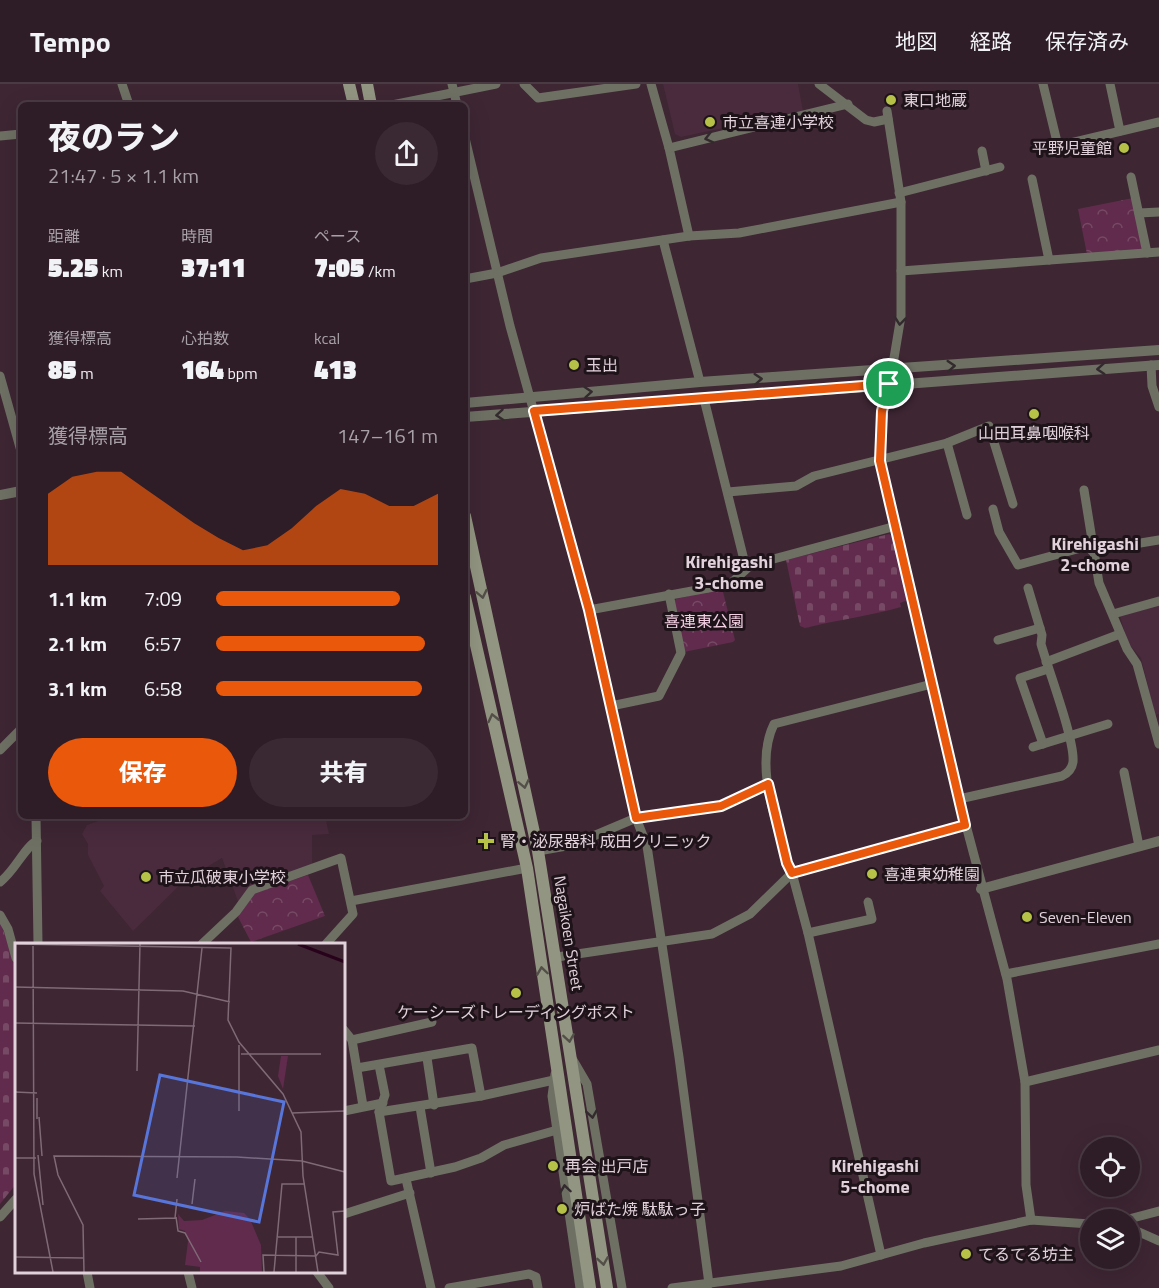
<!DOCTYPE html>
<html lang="ja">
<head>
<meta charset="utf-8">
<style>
	body { margin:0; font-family:"Titillium Web","Noto Sans JP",sans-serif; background:#3a2932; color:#f1f3f6; height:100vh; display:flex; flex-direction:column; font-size:22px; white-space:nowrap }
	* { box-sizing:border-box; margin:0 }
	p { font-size:20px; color:#a7a1a7 }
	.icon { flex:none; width:33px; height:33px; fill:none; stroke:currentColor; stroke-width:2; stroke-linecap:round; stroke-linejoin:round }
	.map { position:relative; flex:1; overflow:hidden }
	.drawer { position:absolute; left:18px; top:18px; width:450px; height:717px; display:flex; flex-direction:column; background:#2e1c26; border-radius:9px; box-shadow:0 6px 24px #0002,0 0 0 2px #493a43 }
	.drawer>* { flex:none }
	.fabs { position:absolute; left:1080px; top:1053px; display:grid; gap:12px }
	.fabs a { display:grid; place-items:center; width:60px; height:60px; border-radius:50%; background:#2e1c26; box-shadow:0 6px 24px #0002,0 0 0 2px #493a43; font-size:30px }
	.pin { position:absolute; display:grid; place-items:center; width:51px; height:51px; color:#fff; margin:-26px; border:3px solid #fff; border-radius:50%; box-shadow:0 2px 6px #0007 }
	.round { display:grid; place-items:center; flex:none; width:63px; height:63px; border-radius:32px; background:#3a2932 }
	.headline { display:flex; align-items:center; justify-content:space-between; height:102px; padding:0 30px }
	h1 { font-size:33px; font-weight:800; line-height:45px }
	.figures { display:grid; grid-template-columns:repeat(3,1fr); gap:9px; height:102px; padding:6px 30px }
	.figures div { display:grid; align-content:center }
	.figures b { font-size:26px; font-weight:800 }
	.figures small { font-size:16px; font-weight:400 }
	.figures p { font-size:16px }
	.chart { height:168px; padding:12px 30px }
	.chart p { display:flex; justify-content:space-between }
	.chart svg { width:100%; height:108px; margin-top:6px; fill:#ea580c; opacity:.7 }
	.primary-button { display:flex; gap:12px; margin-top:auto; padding:12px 30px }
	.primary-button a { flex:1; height:69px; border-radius:36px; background:#ea580c; color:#fff; font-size:24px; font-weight:800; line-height:69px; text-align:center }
	.primary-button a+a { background:#3a2932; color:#f1f3f6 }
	ul { padding:0 30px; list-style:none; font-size:20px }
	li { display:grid; grid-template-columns:96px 72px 1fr; align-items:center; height:45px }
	li i { height:15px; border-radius:8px; background:#ea580c }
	header { display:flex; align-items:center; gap:36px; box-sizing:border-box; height:84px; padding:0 30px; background:#2e1c26; border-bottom:2px solid #493a43 }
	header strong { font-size:28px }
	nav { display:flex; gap:33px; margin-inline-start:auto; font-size:21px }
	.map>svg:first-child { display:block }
	.built { fill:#492b3d }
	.forest { fill:url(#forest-crowns) }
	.cemetery { fill:url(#cemetery-stones) }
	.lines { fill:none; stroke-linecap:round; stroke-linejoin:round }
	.minor { stroke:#6e7064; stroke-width:9 }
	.tertiary { stroke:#6e7064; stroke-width:10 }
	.secondary { stroke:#929581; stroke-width:12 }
	.oneway { stroke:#322a2c }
	.oneway2 { stroke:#524e48 }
	.route-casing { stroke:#fff; stroke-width:12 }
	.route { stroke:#ea580c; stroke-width:8 }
	.poi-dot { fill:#b6c148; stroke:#1e1319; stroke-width:2 }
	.labels { text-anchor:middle; stroke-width:6; stroke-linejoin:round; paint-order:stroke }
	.poi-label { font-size:16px; fill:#e1d1da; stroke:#1e1319; text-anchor:start }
	.park-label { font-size:16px; fill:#f4cfe3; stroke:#1e1319 }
	.street-label { font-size:16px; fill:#e1d1da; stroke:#1e1319 }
	.neighbourhood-label { font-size:18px; font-weight:bold; fill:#e1d1da; stroke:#1e1319 }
	.inset-river { fill:none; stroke:#28021b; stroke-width:3 }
	.inset-road { fill:none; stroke:#7f6a76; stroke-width:1.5 }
	.view { fill:#5875d9; fill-opacity:0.15; stroke:#5875d9; stroke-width:3 }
	.inset-edge { fill:none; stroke:#e1d1da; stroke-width:3 }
</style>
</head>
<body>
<header>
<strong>Tempo</strong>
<nav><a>地図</a><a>経路</a><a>保存済み</a></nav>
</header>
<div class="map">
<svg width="1159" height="1204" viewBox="0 0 1159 1204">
	<defs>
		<pattern id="forest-crowns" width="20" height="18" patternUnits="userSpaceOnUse" patternTransform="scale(1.5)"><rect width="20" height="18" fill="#602b4c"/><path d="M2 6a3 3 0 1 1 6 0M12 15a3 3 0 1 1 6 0" fill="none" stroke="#764965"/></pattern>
		<pattern id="cemetery-stones" width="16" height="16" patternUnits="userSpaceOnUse" patternTransform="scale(1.5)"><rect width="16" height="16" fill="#602b4c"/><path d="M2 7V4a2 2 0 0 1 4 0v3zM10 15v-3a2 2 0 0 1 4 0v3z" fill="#764965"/></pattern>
	</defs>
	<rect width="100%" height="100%" fill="#3e2633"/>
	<g class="built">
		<polygon points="663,0 798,0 803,27 681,53 675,50"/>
		<polygon points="1159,521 1159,630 1155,631 1141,574 1128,559 1120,532"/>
		<polygon points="112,732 325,732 329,750 312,751 312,782 239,820 222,774 185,796 133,847 100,807 104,802 88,771 88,760 82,750 87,741"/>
	</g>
	<g class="forest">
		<polygon points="1133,114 1142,166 1087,170 1078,125"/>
		<polygon points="722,504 735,556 733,558 684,568 674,518 676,515"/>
		<polygon points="308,791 325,832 251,858 238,833 255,809"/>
	</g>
	<g class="cemetery">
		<path d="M889,450L894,453L908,516L900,519L901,523C869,532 837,536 805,544L800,542L786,476Z"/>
		<polygon points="0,838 16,880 16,1100 0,1120"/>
	</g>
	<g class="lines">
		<g class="minor">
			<polyline points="122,0 129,21"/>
			<polyline points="452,0 457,21"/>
			<polyline points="524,0 538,14 636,0"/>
			<polyline points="651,0 669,64 689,152"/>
			<polyline points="819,0 866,36 874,38 888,35"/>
			<polyline points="1043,0 1058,62 1159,38"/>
			<polyline points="1110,0 1120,47"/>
			<polyline points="392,21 496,0"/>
			<polyline points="887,27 901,118 901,232 892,286 882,327 880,377 959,715 1007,895 1025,998 1026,1101 1031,1136"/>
			<polyline points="0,52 21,50"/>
			<polyline points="465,54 510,242 589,526 636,734 647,762 679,973 709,1200"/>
			<polyline points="669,64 848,20"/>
			<polyline points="982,67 986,87"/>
			<polyline points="1131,93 1147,169"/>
			<polyline points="1032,95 1049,176"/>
			<polyline points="899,109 1000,83"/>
			<polyline points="1139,129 1159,128"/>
			<polyline points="663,156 700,298"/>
			<polyline points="901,187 1159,168"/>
			<polyline points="465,195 497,189 541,174 689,152 739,149 901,118"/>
			<polyline points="1151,281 1152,302 1159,323"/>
			<polyline points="0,292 21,367"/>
			<polyline points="704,315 746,484"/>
			<polyline points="947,359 967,431"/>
			<polyline points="1084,406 1099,499 1127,565 1137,580 1159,660"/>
			<polyline points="728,408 796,402 814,392 947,359 989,342 1013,420"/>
			<polyline points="993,425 999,448 1018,481 1092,461"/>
			<polyline points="1092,467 1159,456"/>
			<polyline points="589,526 730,500 751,481 896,442"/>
			<polyline points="1113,530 1159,517"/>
			<polyline points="998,556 1040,544"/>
			<polyline points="1046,578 1120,550"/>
			<polyline points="611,622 659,612 681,569 669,510"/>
			<polyline points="1043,660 1020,594 1048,585"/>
			<polyline points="1033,663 1108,640"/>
			<polyline points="0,666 21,645"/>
			<polyline points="1124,688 1139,762"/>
			<path d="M959,715L1062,692C1068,689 1072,685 1073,678C1075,656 1048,585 1041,560L1042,551L1028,504"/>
			<polyline points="36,732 38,860"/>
			<polyline points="538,767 572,761 636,734 721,722 768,700"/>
			<path d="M0,798C15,787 25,762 37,757"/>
			<polyline points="351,817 527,784"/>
			<polyline points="0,831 8,845 16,874"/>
			<polyline points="808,849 872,835 868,818"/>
			<polyline points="202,860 236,828 252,806 341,774 353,830 326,860"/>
			<polyline points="557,873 712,850 750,830 792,789 965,741"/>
			<polyline points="1006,890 1159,860"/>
			<polyline points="344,946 352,956 363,1022"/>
			<polyline points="352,956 432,938"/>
			<polyline points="427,974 434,1021"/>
			<polyline points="573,976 587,1000 622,1204"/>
			<polyline points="379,981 385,1011 379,1028 391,1097 455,1083 481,1074 504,1061 557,1046"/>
			<polyline points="357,984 472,964 481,1012"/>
			<polyline points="555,990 552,1012 580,1204"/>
			<polyline points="1025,998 1159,966"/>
			<polyline points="420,1023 431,1089"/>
			<polyline points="344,1027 383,1019"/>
			<polyline points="379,1028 481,1012 554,996"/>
			<polyline points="406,1095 431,1204"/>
			<polyline points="344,1130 410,1109"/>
			<polyline points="0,1133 16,1115"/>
			<polyline points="1125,1136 1159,1127"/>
			<polyline points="1130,1144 1159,1157"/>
			<path d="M881,1171L808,849L792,789L787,779C776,736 754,681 774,640L932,600"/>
			<polyline points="87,1188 90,1204"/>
			<polyline points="188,1188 192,1204"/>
			<polyline points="317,1188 329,1204"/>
			<polyline points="449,1204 529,1190 536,1193 538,1204"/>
			<polyline points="672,1204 841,1182 924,1159 1031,1136 1090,1140"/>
		</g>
		<g class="tertiary">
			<polyline points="465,319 700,298 1159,266"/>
			<polyline points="465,333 1159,281"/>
			<polyline points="0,411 21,407"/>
			<polyline points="981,805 1159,757"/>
		</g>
		<g class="secondary">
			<polyline points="349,0 354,21"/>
			<polyline points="367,0 371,21"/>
			<polyline points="465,432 538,767 607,1204"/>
			<polyline points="465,513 527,784 590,1204"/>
		</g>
	</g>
	<defs><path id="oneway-chevron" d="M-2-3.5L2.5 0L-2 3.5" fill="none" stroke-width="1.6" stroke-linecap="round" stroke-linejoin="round" transform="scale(1.5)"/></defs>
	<g class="oneway">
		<use href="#oneway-chevron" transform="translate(709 54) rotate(166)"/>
		<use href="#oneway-chevron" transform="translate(900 237) rotate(96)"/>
		<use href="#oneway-chevron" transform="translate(951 282) rotate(-4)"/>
		<use href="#oneway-chevron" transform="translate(1101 285) rotate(176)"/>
		<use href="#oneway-chevron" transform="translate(758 295) rotate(-4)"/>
		<use href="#oneway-chevron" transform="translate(588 308) rotate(-5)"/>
		<use href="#oneway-chevron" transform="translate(500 331) rotate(175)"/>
		<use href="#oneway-chevron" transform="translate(592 1030) rotate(81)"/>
		<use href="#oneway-chevron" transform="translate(565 1105) rotate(-98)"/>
	</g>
	<g class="oneway2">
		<use href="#oneway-chevron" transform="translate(482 510) rotate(78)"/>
		<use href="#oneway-chevron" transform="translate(493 634) rotate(-103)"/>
		<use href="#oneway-chevron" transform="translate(524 700) rotate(78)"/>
		<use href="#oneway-chevron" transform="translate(542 887) rotate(-98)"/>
		<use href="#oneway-chevron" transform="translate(569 954) rotate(81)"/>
		<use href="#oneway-chevron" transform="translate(603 1177) rotate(81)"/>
	</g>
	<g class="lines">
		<g class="route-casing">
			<polygon id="route" points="889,300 882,327 880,377 965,741 792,789 787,779 768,700 721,722 636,734 589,526 534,327"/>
		</g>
		<use href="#route" class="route"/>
	</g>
	<g class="poi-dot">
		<circle cx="891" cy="16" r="6"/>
		<circle cx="710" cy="38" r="6"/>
		<circle cx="1124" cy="64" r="6"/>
		<circle cx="574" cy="281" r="6"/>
		<circle cx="1034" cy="330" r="6"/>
		<path d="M483 748h6v6h6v6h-6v6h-6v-6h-6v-6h6z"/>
		<circle cx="872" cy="790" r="6"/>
		<circle cx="146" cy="793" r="6"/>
		<circle cx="1027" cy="833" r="6"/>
		<circle cx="516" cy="909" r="6"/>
		<circle cx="553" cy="1082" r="6"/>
		<circle cx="562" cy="1125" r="6"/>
		<circle cx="966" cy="1170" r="6"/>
	</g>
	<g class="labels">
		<g class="poi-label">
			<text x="903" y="22">東口地蔵</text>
			<text x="722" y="44">市立喜連小学校</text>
			<text x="1112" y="70" text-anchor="end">平野児童館</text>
			<text x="586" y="287">玉出</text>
			<text x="1034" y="355" text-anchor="middle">山田耳鼻咽喉科</text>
			<text x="500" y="763">腎・泌尿器科 成田クリニック</text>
			<text x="884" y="796">喜連東幼稚園</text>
			<text x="158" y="799">市立瓜破東小学校</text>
			<text x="1039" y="839">Seven-Eleven</text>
			<text x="516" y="934" text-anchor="middle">ケーシーズトレーディングポスト</text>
			<text x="565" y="1088">再会 出戸店</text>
			<text x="574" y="1131">炉ばた焼 駄駄っ子</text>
			<text x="978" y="1176">てるてる坊主</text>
		</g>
		<g class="park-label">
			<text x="704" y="543">喜連東公園</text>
		</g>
		<g class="street-label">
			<text transform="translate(569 849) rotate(81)" y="6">Nagaikoen Street</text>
		</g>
		<g class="neighbourhood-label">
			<text x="1095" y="466">Kirehigashi<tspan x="1095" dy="21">2-chome</tspan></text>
			<text x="729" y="484">Kirehigashi<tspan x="729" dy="21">3-chome</tspan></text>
			<text x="875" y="1088">Kirehigashi<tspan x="875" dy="21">5-chome</tspan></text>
		</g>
	</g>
	<g transform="translate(15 859)">
		<rect width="330" height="330" fill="#3e2633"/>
		<path d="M266,113H273L268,146L263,133Z" fill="#602b4c"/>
		<path d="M210,268L229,270L235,276L246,302L247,329H185V324L170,322L173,298L170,288L164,286L163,271L169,278L187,277Z" fill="#602b4c"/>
		<path class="inset-river" d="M283,1L330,19"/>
		<path class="inset-road" d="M0,1L216,5L213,77L224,99L268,151L286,189L288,233L303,329M18,1L19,231L38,329M0,44L168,48L215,59M0,80L180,83M226,111H306M122,128L125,1M0,149L22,150M22,155V176M224,168V102M277,170L330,168M24,174L27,213M23,212L28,262M0,215H21M162,235L187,5M177,261L180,236M161,274L163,288L170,290L186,319M123,276L160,275L162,256M263,294H297M0,314L69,315M69,329L68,282L43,232L39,213L222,214L287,218L330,229M249,329L248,312L301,313L304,309L323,312L318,269L330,268M259,329L267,241H290M281,329V294"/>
		<path class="view" d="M145,132L269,159L244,279L119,252Z"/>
		<rect width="330" height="330" class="inset-edge"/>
	</g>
</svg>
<div class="fabs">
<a><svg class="icon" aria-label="locate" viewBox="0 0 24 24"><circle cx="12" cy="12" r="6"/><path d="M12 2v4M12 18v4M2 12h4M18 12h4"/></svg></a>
<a><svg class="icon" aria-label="layers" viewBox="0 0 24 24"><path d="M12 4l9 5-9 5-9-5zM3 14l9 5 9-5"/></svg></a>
</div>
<div class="pin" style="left:889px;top:300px;background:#1e9e55"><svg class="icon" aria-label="arrive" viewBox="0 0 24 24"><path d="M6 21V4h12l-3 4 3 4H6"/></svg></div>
<section class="drawer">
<div class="headline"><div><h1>夜のラン</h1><p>21:47 · 5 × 1.1 km</p></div><a class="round"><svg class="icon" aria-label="share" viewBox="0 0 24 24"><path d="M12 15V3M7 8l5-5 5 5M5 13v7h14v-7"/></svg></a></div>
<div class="figures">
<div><p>距離</p><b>5.25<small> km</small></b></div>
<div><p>時間</p><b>37:11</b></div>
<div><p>ペース</p><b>7:05<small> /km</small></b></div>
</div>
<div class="figures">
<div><p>獲得標高</p><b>85<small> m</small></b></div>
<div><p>心拍数</p><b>164<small> bpm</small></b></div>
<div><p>kcal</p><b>413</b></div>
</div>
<div class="chart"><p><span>獲得標高</span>147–161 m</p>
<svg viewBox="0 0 160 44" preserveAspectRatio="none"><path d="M0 44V15L10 8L20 6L30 6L40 13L50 20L60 27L70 33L80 38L90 36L100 29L110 20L120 13L130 15L140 20L150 20L160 15V44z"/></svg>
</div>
<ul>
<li><b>1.1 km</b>7:09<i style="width:83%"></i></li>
<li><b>2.1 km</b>6:57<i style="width:94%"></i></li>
<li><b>3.1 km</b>6:58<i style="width:93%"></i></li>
</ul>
<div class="primary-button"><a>保存</a><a>共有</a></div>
</section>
</div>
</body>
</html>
